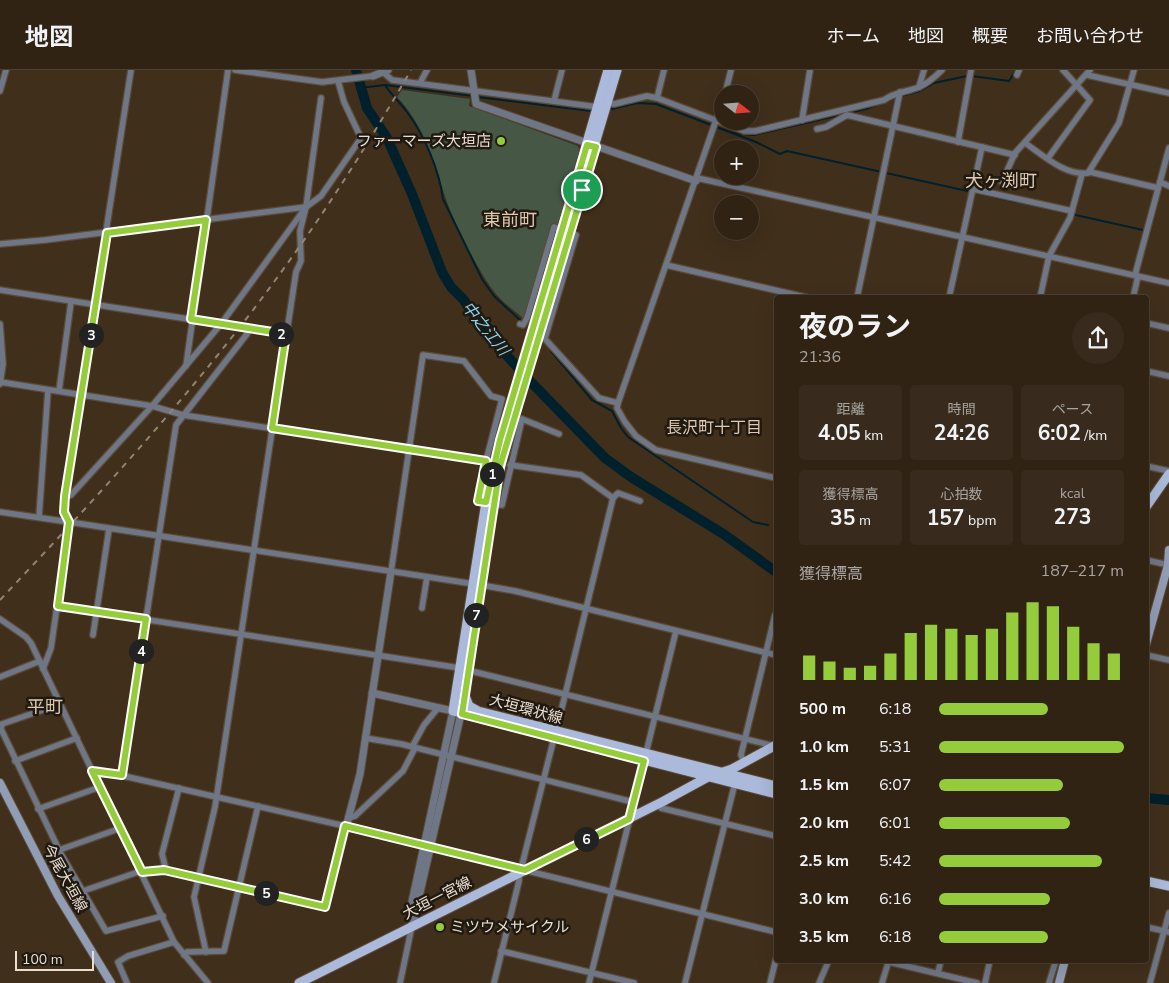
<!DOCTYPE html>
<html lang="ja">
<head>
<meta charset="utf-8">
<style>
	body { margin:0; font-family:"Nunito Sans","Noto Sans JP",sans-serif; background:#382b1d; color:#f1f3f6; height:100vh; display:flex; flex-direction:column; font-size:19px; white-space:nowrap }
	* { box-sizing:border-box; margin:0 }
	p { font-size:16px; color:#a8a4a0 }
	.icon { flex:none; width:28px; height:28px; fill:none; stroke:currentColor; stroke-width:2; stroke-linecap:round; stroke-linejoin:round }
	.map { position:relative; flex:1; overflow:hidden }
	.sheet { position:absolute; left:774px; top:225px; width:375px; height:668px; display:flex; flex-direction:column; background:#302314; border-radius:5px; box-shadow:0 5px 20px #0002,0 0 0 1px #4b4034 }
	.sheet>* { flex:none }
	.needle { width:32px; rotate:107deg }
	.tools { position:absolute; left:714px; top:15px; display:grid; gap:10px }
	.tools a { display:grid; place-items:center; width:45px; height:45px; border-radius:50%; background:#302314; box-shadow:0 5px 20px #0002,0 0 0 1px #4b4034; font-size:25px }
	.scale { position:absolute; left:15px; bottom:12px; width:79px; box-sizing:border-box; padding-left:5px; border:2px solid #eaded2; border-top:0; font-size:14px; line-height:18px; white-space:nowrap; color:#eaded2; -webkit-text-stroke:4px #201910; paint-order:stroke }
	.pin { position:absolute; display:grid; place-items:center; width:42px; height:42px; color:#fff; margin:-21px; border:2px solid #fff; border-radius:50%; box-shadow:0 1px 5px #0007 }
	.km { position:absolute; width:25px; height:25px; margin:-12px; border-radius:50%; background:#222; color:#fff; font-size:14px; line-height:25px; text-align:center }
	.round { display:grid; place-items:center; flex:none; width:52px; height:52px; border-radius:26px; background:#382b1d }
	.head { display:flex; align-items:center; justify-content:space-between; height:85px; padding:0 25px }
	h1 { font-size:28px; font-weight:700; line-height:38px }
	.stats { display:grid; grid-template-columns:repeat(3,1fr); gap:8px; height:85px; padding:5px 25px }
	.stats div { display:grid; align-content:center; border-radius:5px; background:#382b1d; text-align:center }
	.stats b { font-size:21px; font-weight:700 }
	.stats small { font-size:14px; font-weight:400 }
	.stats p { font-size:14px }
	.chart { height:140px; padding:10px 25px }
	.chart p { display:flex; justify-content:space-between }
	.chart svg { width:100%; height:90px; margin-top:5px; stroke:#95cc3b; stroke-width:6 }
	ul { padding:0 25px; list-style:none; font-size:16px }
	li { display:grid; grid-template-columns:80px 60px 1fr; align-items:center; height:38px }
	li i { height:12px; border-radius:6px; background:#95cc3b }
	header { display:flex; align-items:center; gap:30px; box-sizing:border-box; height:70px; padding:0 25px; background:#302314; border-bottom:1px solid #4b4034 }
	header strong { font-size:24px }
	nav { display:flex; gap:28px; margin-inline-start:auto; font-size:18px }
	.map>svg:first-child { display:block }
	.green { fill:#465746 }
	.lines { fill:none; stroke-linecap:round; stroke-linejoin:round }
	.stream { stroke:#00202c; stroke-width:2 }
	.river { stroke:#00202c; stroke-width:10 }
	.minor-casing { stroke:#5b4b38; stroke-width:8 }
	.tertiary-casing { stroke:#5b4b38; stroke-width:9 }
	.secondary-casing { stroke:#5b4b38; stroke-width:10 }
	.primary-casing { stroke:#5b4b38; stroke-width:11 }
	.minor { stroke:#6f7686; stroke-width:5.5 }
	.tertiary { stroke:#6f7686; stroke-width:7 }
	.secondary { stroke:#919cb5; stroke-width:8 }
	.primary { stroke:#abb9da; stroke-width:9 }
	.rail { stroke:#928474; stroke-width:2; stroke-dasharray:6 6; stroke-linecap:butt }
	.primary-bridge-casing { stroke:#5b4b38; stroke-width:11; stroke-linecap:butt }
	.primary-bridge { stroke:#abb9da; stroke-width:9 }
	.route-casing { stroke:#fff; stroke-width:10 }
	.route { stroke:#95cc3b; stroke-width:6 }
	.poi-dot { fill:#95cc3b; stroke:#201910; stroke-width:2 }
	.labels { text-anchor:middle; stroke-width:5; stroke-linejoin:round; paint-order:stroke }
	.poi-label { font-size:15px; fill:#eaded2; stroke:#201910; text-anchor:end }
	.street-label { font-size:15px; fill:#eaded2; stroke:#201910 }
	.water-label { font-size:16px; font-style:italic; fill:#85d3f0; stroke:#201910 }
	.neighbourhood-label { font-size:16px; fill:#dfc9b1; stroke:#201910 }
	.quarter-label { font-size:18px; fill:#dfc9b1; stroke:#201910 }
</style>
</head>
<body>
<header>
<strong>地図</strong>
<nav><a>ホーム</a><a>地図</a><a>概要</a><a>お問い合わせ</a></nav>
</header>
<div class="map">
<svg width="1169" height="913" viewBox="0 0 1169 913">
	<rect width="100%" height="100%" fill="#402f1b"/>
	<path class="green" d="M402,20L470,29L469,36L578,76L579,80L558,155L553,153L525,250C516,241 504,234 496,224C479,203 453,152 445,126C433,91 424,55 397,27Z"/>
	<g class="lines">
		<g class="stream">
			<polyline points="972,6 1009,11 1016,0"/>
			<path d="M385,15C391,25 400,32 407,42C425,66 439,100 443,129L482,209L494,226L520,250"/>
			<polyline points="359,18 385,15 473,26"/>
			<polyline points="901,26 920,21 934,13 967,6"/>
			<polyline points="477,27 591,41"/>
			<polyline points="612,39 637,33 656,34 756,72 780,84 787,81 1143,160"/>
			<polyline points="732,63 754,65 866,39 896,27"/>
			<polyline points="551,281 592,330 612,341 621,358 628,367 753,452 768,455"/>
		</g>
		<g class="river">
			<polyline points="356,0 367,38 387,68 412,124 442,202 451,217 463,229 492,269 527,308 605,388 631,407 725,465 776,502"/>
			<polyline points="1146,728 1169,730"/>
		</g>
		<g class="minor-casing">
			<g id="minor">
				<polyline points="131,0 65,426 64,442 69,452 474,514"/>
				<polyline points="235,0 322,12 373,6"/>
				<polyline points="384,3 392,10 598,37"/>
				<polyline points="1017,5 1019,0"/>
				<polyline points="1087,5 1169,23"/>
				<polyline points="420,13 427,0"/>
				<polyline points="919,17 924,0"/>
				<polyline points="0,21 6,0"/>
				<polyline points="725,24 731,0"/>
				<polyline points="657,28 664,0"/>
				<polyline points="554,31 562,0"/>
				<path d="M608,33L614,34L647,26L657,28L744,61H755L884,30C895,22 907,22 919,17C928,13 935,7 942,0"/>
				<polyline points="802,50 810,0"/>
				<polyline points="817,59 826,57 847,45 1015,85"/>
				<polyline points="958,72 971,0"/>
				<path d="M1025,73C1043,85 1065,106 1088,103L1119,53L1134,0"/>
				<polyline points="1048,88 1090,30 1063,0"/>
				<polyline points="1090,102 1158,118"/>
				<polyline points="697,108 1169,213"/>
				<polyline points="1002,112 1015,83 1090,0"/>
				<polyline points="1160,112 1169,116"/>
				<polyline points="973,119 1072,141"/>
				<polyline points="306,137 321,28"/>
				<polyline points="0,174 45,170 306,137"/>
				<polyline points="666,195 809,228"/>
				<polyline points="1135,205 1169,78"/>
				<polyline points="0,220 286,264"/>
				<polyline points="857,228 900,22"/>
				<polyline points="949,228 982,77"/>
				<polyline points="1040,228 1049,186 1070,148 1082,104"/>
				<polyline points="1133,228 1138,206"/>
				<polyline points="1146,253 1169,258"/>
				<polyline points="0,254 3,294 0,314"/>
				<polyline points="520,254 523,255 527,248 554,157 562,160"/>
				<polyline points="545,268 576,165 569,163"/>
				<polyline points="546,270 599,328 618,333 722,33"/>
				<polyline points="186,296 228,0"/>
				<polyline points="1146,301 1169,306"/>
				<polyline points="0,312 152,336 183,345 486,391"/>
				<polyline points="59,321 71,232"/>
				<polyline points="618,333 617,338 625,352 636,366 656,380 776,408"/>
				<polyline points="510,395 581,405 613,428 618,423 640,431"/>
				<polyline points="1146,396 1169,401"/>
				<polyline points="65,426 71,425 152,336 221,254 306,137 321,126 361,68 344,32 338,11"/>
				<polyline points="493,434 502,435 522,349 559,364"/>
				<polyline points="0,442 62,451 66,448"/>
				<polyline points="39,447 48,320"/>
				<polyline points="1146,490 1169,495"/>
				<polyline points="391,502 423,285 464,291 491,326 502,329 486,391 478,431 486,432"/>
				<polyline points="481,515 515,521 776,585"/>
				<polyline points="58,536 460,598"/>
				<polyline points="422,538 427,507"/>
				<polyline points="0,549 26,567 31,573 174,872 208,913"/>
				<polyline points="93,565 109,459"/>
				<polyline points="1146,585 1169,590"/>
				<polyline points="43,599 51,578 69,452"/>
				<polyline points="475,602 774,676"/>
				<polyline points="0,607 40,591"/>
				<polyline points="60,634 2,654 1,659 61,784 106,861 163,846"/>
				<polyline points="556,662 613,428"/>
				<polyline points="365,668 401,674 633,732"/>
				<polyline points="412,677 424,655 438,638"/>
				<polyline points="646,683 676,561"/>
				<polyline points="15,691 77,668"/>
				<polyline points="744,692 741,685 775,545"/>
				<polyline points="92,701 97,700 345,756 776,862"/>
				<polyline points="122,705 176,355 247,264 248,259"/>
				<polyline points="659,734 661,738 776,766"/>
				<polyline points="38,739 100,717"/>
				<polyline points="348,748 355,746 403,701 415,678"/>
				<polyline points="59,780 121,758"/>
				<polyline points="521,799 554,668"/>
				<polyline points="166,800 162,784 179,718"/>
				<polyline points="142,802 164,800 325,837"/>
				<polyline points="83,821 141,801"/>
				<polyline points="1146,857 1169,862"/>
				<polyline points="501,881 634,913"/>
				<polyline points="206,882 194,827 215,737 296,202 301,191 300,161 306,137"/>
				<polyline points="184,885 187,882 224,881 258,736"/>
				<polyline points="889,892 977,913"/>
				<polyline points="938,903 941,890"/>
				<polyline points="127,913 118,892 128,886 174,872"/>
				<polyline points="400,913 412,856"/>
				<polyline points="494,913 519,811 519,803"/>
				<polyline points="589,913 644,691"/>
				<polyline points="685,913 735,713"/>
				<polyline points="770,913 776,889"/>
				<polyline points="819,913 829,890"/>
				<polyline points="882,913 889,890"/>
				<polyline points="985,913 990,890"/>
				<polyline points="1049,913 1056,890"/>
				<polyline points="1150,913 1169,843"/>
			</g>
		</g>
		<g class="tertiary-casing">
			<g id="tertiary">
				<polyline points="471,0 476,34 696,111"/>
				<polyline points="373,6 388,0"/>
				<polyline points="372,623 453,641 410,841 412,856"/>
				<polyline points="325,837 360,704 391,502"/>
				<polyline points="413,853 461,644"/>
			</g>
		</g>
		<g class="secondary-casing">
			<g id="secondary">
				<polyline points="1146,574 1168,495 1169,480"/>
				<polyline points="0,713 58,826 111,913"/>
				<polyline points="1059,913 1065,890"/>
			</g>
		</g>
		<g class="primary-casing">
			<g id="primary">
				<polyline points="533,258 608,0"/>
				<polyline points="538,264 617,0"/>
				<polyline points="500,370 486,432 453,641 776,724"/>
				<path d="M507,371C485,454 477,541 465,626L469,636L478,641L776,716"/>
				<polyline points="1146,437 1169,404"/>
				<polyline points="1146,811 1169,816"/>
				<polyline points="299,913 662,732 708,707 732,699 776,675"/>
			</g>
		</g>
		<use href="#minor" class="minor"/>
		<use href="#tertiary" class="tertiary"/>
		<use href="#secondary" class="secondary"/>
		<use href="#primary" class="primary"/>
		<path class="rail" d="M0,530C101,423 201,314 287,194C332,132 372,67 411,0"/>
		<g class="primary-bridge-casing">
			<g id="primary-bridge">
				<polyline points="500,370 533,258"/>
				<polyline points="507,371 538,264"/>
			</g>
		</g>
		<use href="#primary-bridge" class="primary-bridge"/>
	</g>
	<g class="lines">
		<g class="route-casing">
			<polygon id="route" points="587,75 596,77 500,396 462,644 644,691 629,749 525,800 345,756 325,837 164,800 142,802 92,701 122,705 146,549 58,536 69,452 64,442 65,426 107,163 206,150 191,249 286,264 272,358 486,391 478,431 486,432 500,370"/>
		</g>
		<use href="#route" class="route"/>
	</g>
	<g class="poi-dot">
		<circle cx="501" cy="71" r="5"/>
		<circle cx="440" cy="857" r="5"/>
	</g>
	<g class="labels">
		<g class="poi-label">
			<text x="491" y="76">ファーマーズ大垣店</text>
			<text x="450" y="862" text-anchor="start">ミツウメサイクル</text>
		</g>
		<g class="street-label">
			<text transform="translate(526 639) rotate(15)" y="5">大垣環状線</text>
			<text transform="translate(65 808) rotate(61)" y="5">今尾大垣線</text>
			<text transform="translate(437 828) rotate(-27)" y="5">大垣一宮線</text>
		</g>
		<g class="water-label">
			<text transform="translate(486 258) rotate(51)" y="6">中之江川</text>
		</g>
		<g class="neighbourhood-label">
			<text x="714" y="363">長沢町十丁目</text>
		</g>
		<g class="quarter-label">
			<text x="1001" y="117">犬ヶ渕町</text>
			<text x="510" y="156">東前町</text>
			<text x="45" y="643">平町</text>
		</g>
	</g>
</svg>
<div class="tools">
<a><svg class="needle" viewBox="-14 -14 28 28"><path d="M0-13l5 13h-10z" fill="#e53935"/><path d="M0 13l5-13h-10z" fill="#a8a4a0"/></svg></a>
<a>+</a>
<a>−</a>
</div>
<div class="scale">100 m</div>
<div class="pin" style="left:582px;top:120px;background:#1e9e55"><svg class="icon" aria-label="arrive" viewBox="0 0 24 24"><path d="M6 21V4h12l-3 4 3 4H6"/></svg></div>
<b class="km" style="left:492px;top:404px">1</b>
<b class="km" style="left:281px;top:264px">2</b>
<b class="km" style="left:91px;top:265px">3</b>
<b class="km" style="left:141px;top:581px">4</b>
<b class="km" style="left:266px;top:823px">5</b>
<b class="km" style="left:586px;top:769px">6</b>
<b class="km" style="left:476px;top:545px">7</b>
<section class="sheet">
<div class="head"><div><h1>夜のラン</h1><p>21:36</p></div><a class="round"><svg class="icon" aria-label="share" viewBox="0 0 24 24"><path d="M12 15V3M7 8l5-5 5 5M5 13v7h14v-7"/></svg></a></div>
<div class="stats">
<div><p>距離</p><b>4.05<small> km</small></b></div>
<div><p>時間</p><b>24:26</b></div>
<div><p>ペース</p><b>6:02<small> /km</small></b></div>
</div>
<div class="stats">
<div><p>獲得標高</p><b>35<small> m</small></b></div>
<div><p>心拍数</p><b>157<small> bpm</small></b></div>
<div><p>kcal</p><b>273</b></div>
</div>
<div class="chart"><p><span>獲得標高</span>187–217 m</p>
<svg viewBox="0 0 160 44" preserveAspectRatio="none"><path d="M5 44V32M15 44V35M25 44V38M35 44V37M45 44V31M55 44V21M65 44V17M75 44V19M85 44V22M95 44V19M105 44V11M115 44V6M125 44V8M135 44V18M145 44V26M155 44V31"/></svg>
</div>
<ul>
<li><b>500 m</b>6:18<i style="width:59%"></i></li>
<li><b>1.0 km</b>5:31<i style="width:100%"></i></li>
<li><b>1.5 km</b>6:07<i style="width:67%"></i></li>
<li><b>2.0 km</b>6:01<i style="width:71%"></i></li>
<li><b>2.5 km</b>5:42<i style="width:88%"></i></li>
<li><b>3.0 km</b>6:16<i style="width:60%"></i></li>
<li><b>3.5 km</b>6:18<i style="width:59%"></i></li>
</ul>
</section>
</div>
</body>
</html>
